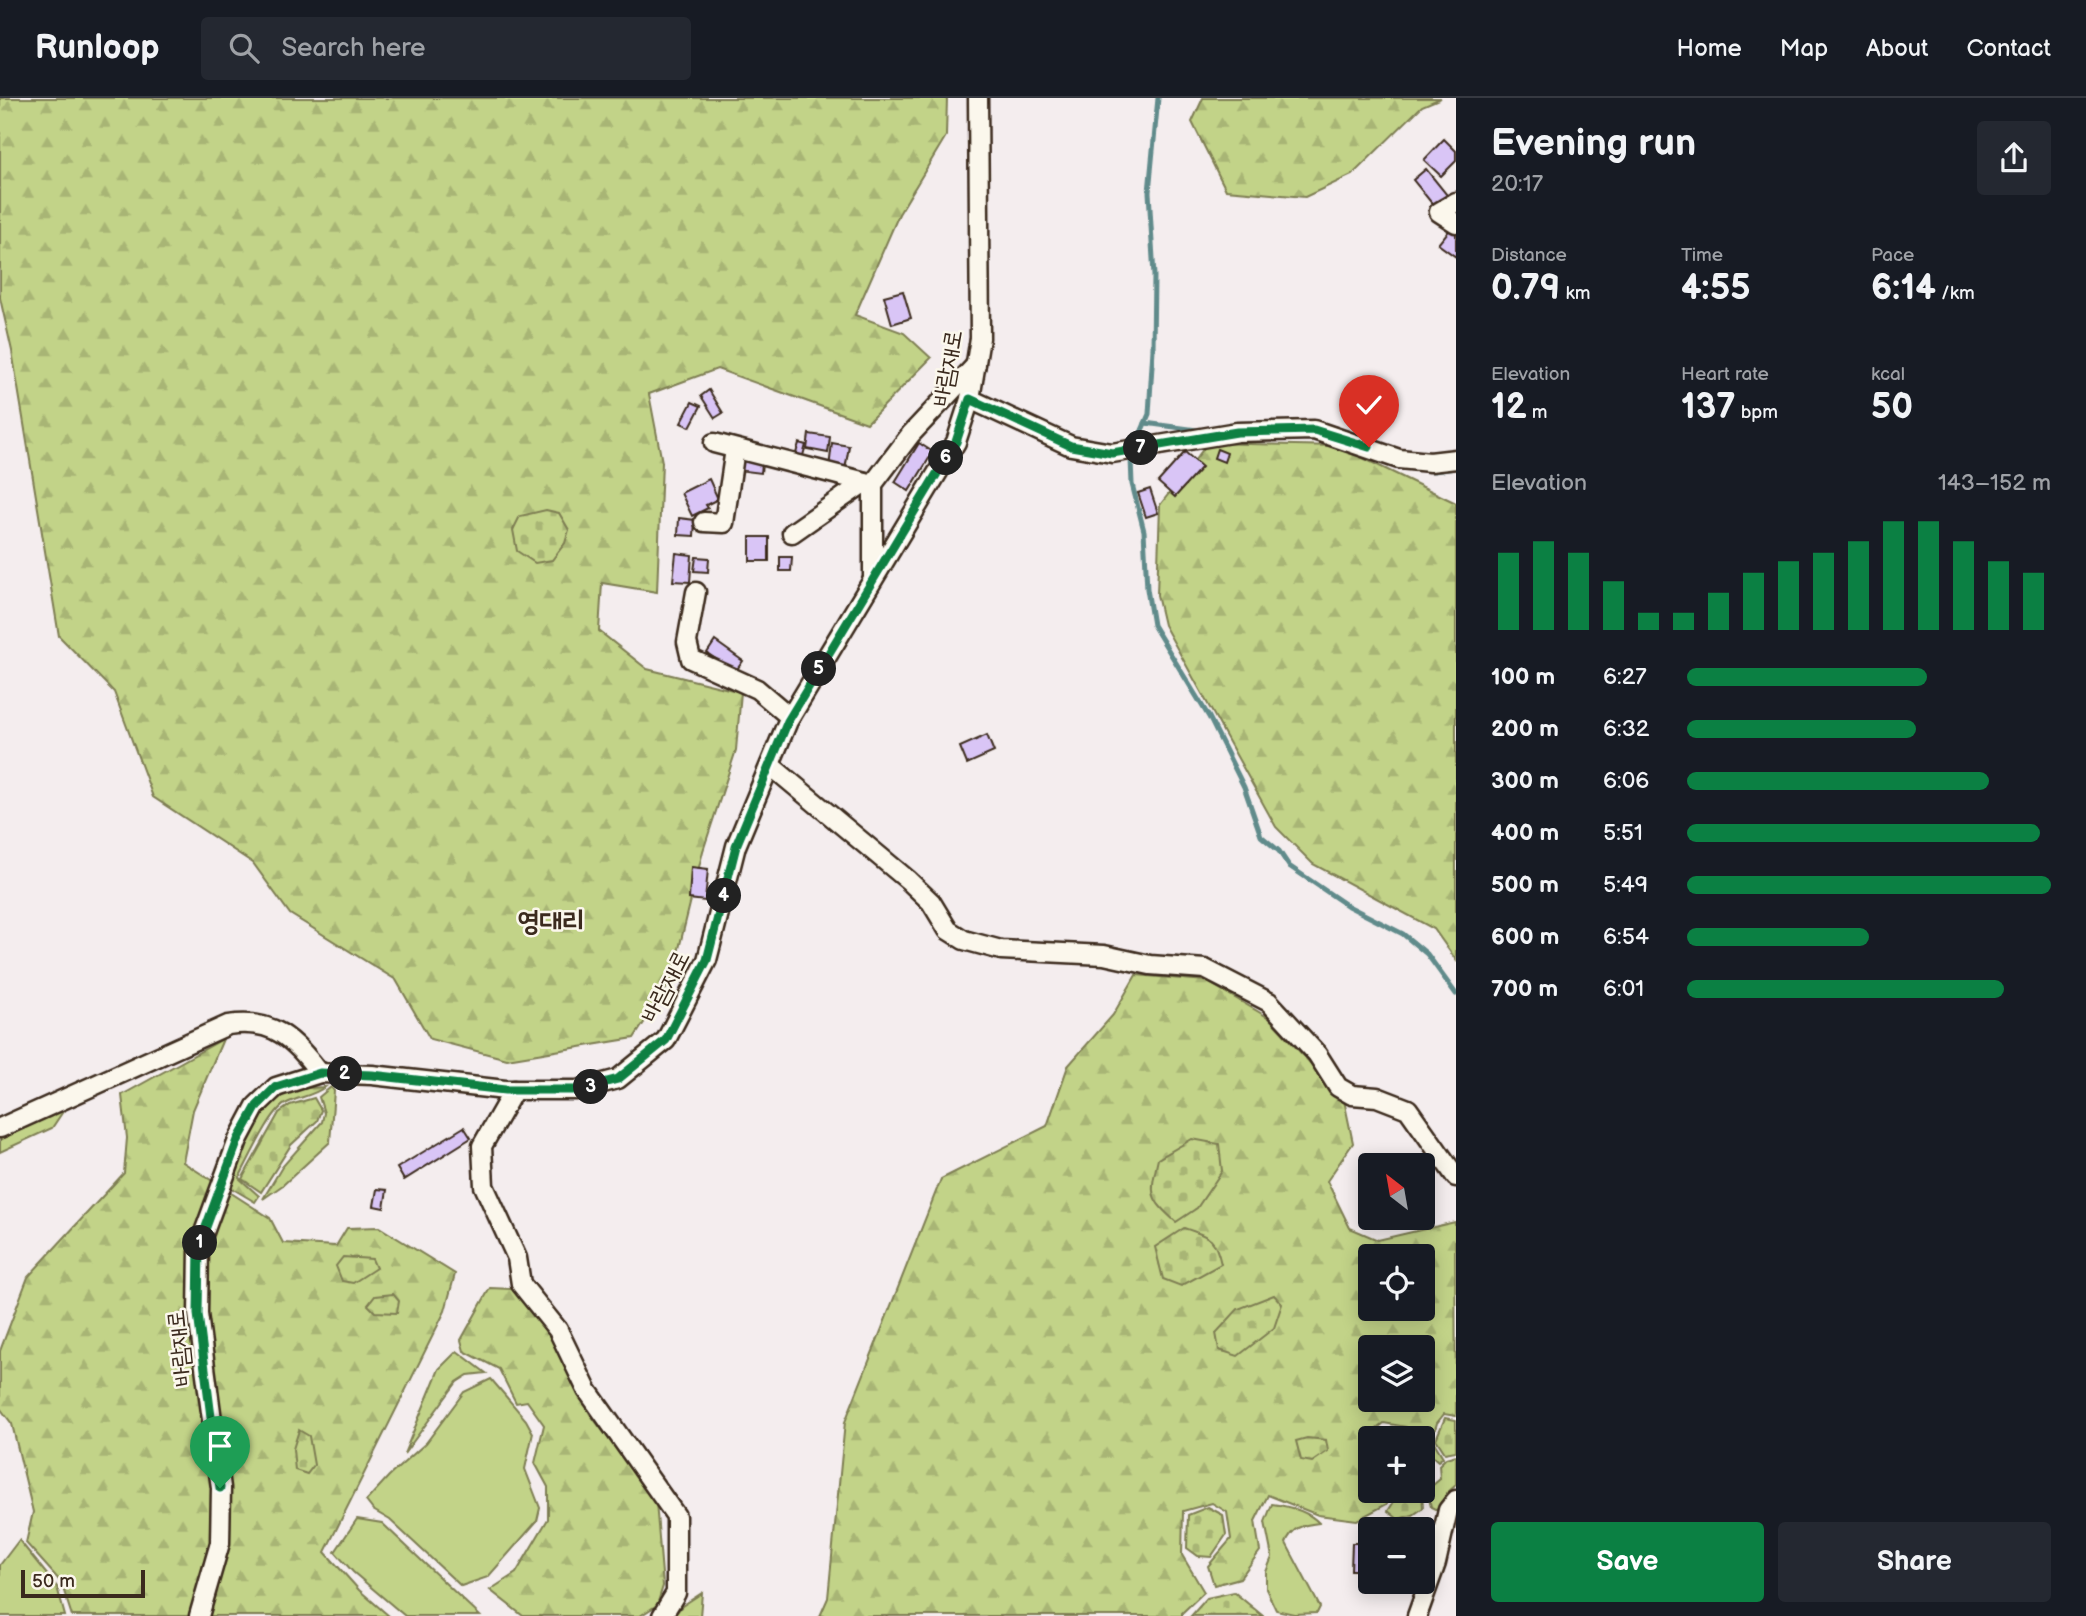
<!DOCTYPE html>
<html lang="en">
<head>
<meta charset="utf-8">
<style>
	body { margin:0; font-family:"Balsamiq Sans","Poor Story",sans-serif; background:#242831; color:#f1f3f6; height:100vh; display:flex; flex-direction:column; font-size:26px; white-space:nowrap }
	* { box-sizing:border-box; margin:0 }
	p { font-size:23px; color:#9ea1a6 }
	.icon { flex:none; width:38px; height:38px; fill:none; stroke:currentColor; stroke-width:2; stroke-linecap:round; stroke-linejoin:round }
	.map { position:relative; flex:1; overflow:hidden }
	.drawer { display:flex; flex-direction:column; background:#171b24; width:630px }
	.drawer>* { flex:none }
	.needle { width:46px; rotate:329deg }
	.fabs { position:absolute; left:1358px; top:1055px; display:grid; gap:14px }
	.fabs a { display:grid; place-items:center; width:77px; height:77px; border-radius:7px; background:#171b24; box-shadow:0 4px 18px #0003; font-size:35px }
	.scale { position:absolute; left:21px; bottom:18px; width:124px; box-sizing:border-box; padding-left:7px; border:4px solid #3b2a1e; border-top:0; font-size:19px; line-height:24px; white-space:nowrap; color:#3b2a1e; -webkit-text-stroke:5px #fbf7ec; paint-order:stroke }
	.pin { position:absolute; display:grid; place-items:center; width:60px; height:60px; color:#fff; margin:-72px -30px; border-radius:50% 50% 50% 0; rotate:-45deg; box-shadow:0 0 7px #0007 }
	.pin .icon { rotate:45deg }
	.km { position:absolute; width:35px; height:35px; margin:-18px; border-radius:50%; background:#222; color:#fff; font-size:19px; line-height:35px; text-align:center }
	.round { display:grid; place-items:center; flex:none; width:74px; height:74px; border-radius:7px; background:#242831 }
	.headline { display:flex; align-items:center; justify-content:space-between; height:119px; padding:0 35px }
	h1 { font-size:38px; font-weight:800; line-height:52px }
	.figures { display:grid; grid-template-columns:repeat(3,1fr); gap:10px; height:119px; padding:7px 35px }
	.figures div { display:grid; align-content:center }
	.figures b { font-size:35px; font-weight:800 }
	.figures small { font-size:19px; font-weight:400 }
	.figures p { font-size:19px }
	.chart { height:196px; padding:14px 35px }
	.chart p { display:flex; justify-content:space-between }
	.chart svg { width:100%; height:126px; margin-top:7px; stroke:#0b8043; stroke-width:6 }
	.button { display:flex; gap:14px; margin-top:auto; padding:14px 35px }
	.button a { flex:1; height:80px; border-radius:7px; background:#0b8043; color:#fff; font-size:28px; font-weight:800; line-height:80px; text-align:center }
	.button a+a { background:#242831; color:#f1f3f6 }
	ul { padding:0 35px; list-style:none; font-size:23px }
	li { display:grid; grid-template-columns:112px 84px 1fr; align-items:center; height:52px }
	li i { height:18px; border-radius:9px; background:#0b8043 }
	header { display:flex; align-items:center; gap:42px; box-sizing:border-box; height:98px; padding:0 35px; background:#171b24; border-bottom:2px solid #363941 }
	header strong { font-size:33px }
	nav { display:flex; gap:38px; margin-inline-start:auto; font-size:24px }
	.search { width:490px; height:63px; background:#242831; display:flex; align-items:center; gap:18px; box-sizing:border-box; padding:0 24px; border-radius:7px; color:#9ea1a6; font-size:26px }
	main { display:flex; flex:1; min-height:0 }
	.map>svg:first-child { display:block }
	.grass { fill:#c2d388; stroke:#7e7e53; stroke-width:2 }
	.forest { fill:url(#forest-firs); stroke:#7e7e53; stroke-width:2; fill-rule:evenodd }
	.cemetery { fill:url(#cemetery-stones); stroke:#7e7e53; stroke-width:2 }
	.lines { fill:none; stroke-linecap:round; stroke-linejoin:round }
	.stream { stroke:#618b8b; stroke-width:5 }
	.building { fill:#d9c5f6; stroke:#3b2a1e; stroke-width:2 }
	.minor-casing { stroke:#3b2a1e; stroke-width:23 }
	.minor { stroke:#fbf7ec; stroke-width:18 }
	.route-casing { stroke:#fff; stroke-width:14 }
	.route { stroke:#0b8043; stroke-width:9 }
	.labels { text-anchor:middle; stroke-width:5; stroke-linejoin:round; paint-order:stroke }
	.street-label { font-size:24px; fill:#3b2a1e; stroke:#fbf7ec }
	.quarter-label { font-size:28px; font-weight:bold; fill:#3b2a1e; stroke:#fbf7ec }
</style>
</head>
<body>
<header>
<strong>Runloop</strong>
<div class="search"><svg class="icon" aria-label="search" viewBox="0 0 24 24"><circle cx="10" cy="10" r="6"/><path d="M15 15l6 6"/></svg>Search here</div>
<nav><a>Home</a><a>Map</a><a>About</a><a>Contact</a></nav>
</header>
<main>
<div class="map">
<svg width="1456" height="1518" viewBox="0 0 1456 1518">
	<defs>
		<pattern id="forest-firs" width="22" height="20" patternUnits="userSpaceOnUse" patternTransform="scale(1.75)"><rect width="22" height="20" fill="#c2d388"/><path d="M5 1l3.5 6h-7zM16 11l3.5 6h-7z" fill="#a8b575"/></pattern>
		<pattern id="cemetery-stones" width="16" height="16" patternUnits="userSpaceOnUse" patternTransform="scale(1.75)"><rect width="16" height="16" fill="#c2d388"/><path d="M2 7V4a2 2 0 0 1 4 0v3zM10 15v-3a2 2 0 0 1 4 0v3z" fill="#a8b575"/></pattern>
	</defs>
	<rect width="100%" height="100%" fill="#f4edee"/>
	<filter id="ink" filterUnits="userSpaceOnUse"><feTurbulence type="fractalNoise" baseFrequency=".0143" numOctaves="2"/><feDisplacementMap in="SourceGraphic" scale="14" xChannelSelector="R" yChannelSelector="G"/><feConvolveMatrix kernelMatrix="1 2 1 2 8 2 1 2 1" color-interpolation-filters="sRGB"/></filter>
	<g filter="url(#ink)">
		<g class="grass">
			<polygon points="331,989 334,993 330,1044 283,1087 263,1101 282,1069 322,1024 324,1015 319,999"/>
			<polygon points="64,1012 52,1030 0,1054 0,1041"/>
			<polygon points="457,1253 486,1275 468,1277 457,1284 404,1356 439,1271"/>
			<polygon points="491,1281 526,1322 533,1335 525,1371 540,1410 537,1423 488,1479 461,1488 390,1422 373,1412 366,1403 389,1378 426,1345 464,1294"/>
			<polygon points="1456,1357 1456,1387 1447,1395 1437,1412 1431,1409 1427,1392 1440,1381 1439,1367 1446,1360"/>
			<path d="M1272,1406C1287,1408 1308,1413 1319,1425C1302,1427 1292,1429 1286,1445L1320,1509L1317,1515L1294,1516L1276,1512L1266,1491V1474L1272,1459L1265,1424Z"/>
			<polygon points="357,1421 382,1425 480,1518 405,1518 353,1474 335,1454"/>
			<polygon points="19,1442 57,1489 65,1518 0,1518 0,1467"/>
			<polygon points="702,1495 700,1518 674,1518 682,1508"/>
		</g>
		<g class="forest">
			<polygon points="0,0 947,0 946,38 899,116 855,217 904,235 931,260 867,325 717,271 649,296 662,364 657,494 602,485 599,533 647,571 741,594 736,652 703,753 671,883 634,940 507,961 430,941 396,882 290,816 253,765 153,699 114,594 59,538 12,253 0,200"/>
			<polygon points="1203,0 1441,0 1422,8 1352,77 1305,99 1226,92 1192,24"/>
			<polygon points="1208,345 1338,348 1456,405 1456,862 1434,831 1313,766 1276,729 1164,527 1157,497 1160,407"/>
			<path d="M1136,877L1206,883L1269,920L1344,1002L1353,1045L1327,1083L1350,1130L1378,1142L1455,1124L1456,1318L1444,1316L1437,1325L1432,1341L1443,1359L1438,1363L1423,1350V1340H1415L1406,1329L1384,1325L1367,1339L1364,1371L1370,1376V1393H1387V1406L1357,1422L1318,1417L1268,1397L1255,1423L1260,1453L1240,1480L1214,1487L1208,1468L1231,1441L1227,1414L1212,1405L1183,1413L1182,1457L1204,1494L1182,1515V1518H820L828,1500L845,1324L941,1081L1047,1028L1068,968L1113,917ZM1370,1158H1423V1211H1370ZM1370,1250H1423V1302H1370Z"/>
			<polygon points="223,941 193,1012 183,1064 270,1120 283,1145 336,1148 347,1130 379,1129 455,1176 445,1213 325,1454 359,1492 389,1518 72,1518 61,1484 26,1445 33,1414 12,1326 0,1310 0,1253 28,1179 124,1075 127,1040 122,997"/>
			<path d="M325,989C313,998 298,999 285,1006C270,1014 248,1064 239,1080L259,1098L255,1104L230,1089C244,1057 256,1007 292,993C301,989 315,990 325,989Z"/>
			<polygon points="490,1190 512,1191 553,1240 590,1316 656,1404 663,1488 657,1507 640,1518 523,1518 490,1492 516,1475 548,1421 548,1389 535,1365 544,1327 527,1303 516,1305 499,1271 464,1253 461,1242"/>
		</g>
		<g class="cemetery">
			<polygon points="546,412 559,415 569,432 565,445 552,462 535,465 517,453 513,432 520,418"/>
			<polygon points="314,1000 321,1012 317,1023 291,1047 261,1094 242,1081 279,1015 290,1007"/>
			<path d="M1192,1041L1219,1046L1222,1073L1197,1110L1176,1124C1148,1099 1150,1096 1158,1061Z"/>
			<path d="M1184,1130C1210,1139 1215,1139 1221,1166L1181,1188L1163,1181L1155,1149Z"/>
			<polygon points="343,1159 372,1161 376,1170 353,1185 342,1183 336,1168"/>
			<polygon points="393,1196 399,1203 397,1215 375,1214 368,1207 375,1198"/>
			<polygon points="1274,1197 1282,1206 1274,1230 1238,1258 1219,1252 1216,1235 1238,1211"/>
			<polygon points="1445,1320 1456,1322 1456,1353 1445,1355 1436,1341"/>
			<polygon points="299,1332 309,1338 314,1367 307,1376 295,1372 293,1351"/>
			<polygon points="1307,1340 1326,1342 1328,1353 1312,1364 1301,1362 1296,1343"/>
			<polygon points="1394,1393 1422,1393 1423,1410 1413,1417 1398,1421 1388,1413 1395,1402"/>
			<polygon points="1208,1409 1223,1417 1226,1437 1211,1459 1198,1458 1187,1450 1188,1417"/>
			<polygon points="1234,1494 1263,1518 1191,1518 1207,1500"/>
		</g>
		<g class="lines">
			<g class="stream">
				<polyline points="1145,325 1197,332"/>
				<polyline points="1140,337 1149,316 1153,251 1154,178 1149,94 1158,0"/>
				<polyline points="1131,361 1132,386 1144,433 1147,491 1153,527 1209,619 1244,689 1261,738 1279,753 1289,768 1348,808 1403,836 1427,856 1456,896"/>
				<polyline points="1424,372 1434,373 1456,370"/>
			</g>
		</g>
		<g class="building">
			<polygon points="1444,41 1456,53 1456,63 1441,78 1424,62"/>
			<polygon points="1426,71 1447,97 1434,108 1413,82"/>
			<polygon points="1451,130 1456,133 1456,159 1438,146"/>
			<polygon points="903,193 911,220 892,226 884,198"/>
			<polygon points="709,292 723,315 715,320 701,298"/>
			<polygon points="692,304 701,308 690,329 681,325"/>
			<polygon points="809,336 830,339 828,355 807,351"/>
			<polygon points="799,345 806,347 802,361 795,359"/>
			<polygon points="832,345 849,348 845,372 829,370"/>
			<polygon points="919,345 933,354 909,393 895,384"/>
			<polygon points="1217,351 1227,355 1224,364 1214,360"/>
			<polygon points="1185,354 1202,369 1175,399 1158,384"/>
			<polygon points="739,362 762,366 761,375 737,372"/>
			<polygon points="709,381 718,401 706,407 708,410 692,418 681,395"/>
			<polygon points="1150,391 1158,415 1146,419 1138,395"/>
			<polygon points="679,420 695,422 694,438 678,437"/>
			<rect x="750" y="439" width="19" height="24"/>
			<polygon points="676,455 692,457 690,484 673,483"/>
			<polygon points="696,459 709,460 708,474 694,473"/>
			<polygon points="780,459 792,459 791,473 780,473"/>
			<polygon points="715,543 743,563 735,574 707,555"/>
			<polygon points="987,637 994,654 967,666 960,649"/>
			<polygon points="691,769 708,771 705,803 689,801"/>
			<polygon points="464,1029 471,1040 404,1082 397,1070"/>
			<polygon points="377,1091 387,1092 384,1110 374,1108"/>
			<polygon points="1352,1445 1370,1445 1370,1472 1351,1472"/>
		</g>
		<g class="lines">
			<g class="minor-casing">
				<g id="minor">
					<polyline points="1456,104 1439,114 1456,125"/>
					<polyline points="970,301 1071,348 1112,355 1237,334 1314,332 1399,361 1430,364 1456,361"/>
					<polyline points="714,345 873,386"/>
					<polyline points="704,424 724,425 735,351"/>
					<polyline points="792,435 865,384"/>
					<polyline points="873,480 873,386 911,336 976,267"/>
					<polyline points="696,494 687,544 691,561 757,591 790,619"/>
					<polyline points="770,667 908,782 931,804 948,832 964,842 1001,852 1104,857 1150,867 1205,871 1269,904 1317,956 1338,989 1352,997 1377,999 1408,1011 1456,1079"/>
					<polyline points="514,992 482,1048 484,1088 517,1160 521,1186 558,1232 587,1292 676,1418 676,1495 662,1518"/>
					<path d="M0,1030L228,927C274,920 293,941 320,975"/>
					<polyline points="199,1518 220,1445 221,1390 198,1216 199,1148 238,1042 256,1008 276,989 320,975 372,977 505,992 577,992 618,981 666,942 707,862 736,748 788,623 956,344 970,301 980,240 978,0"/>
					<polyline points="1417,1518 1436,1465 1448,1412 1456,1402"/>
				</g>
			</g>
			<use href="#minor" class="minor"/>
		</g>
	</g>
	<g class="lines" filter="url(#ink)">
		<g class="route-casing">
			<polyline id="route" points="220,1390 198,1216 199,1148 238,1042 257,1008 276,989 320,975 372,977 505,992 577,992 618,981 666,942 707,862 736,748 788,623 956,344 970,301 1071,348 1112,355 1237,334 1314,332 1369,349"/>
		</g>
		<use href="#route" class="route"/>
	</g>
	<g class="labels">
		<g class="street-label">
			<text transform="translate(947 270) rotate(-80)" y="8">바람재로</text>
			<text transform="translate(665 888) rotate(-63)" y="8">바람재로</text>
			<text transform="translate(179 1250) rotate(-96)" y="8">바람재로</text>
		</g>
		<g class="quarter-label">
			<text x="551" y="832">영대리</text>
		</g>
	</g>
</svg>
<div class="fabs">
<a><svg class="needle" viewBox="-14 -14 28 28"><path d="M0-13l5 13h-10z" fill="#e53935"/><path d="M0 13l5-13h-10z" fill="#9ea1a6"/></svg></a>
<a><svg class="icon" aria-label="locate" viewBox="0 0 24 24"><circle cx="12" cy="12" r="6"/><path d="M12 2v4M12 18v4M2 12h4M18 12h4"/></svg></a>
<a><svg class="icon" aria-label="layers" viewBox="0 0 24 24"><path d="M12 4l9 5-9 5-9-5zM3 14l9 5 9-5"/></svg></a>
<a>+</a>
<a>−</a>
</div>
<div class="scale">50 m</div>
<div class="pin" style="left:220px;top:1390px;background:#1e9e55"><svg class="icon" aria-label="arrive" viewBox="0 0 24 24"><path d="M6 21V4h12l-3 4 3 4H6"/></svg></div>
<div class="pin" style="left:1369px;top:349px;background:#d93025"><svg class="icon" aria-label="check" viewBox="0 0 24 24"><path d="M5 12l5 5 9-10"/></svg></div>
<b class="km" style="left:200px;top:1145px">1</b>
<b class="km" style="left:345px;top:976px">2</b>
<b class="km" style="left:591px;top:989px">3</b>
<b class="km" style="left:724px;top:798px">4</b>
<b class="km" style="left:819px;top:571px">5</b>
<b class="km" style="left:946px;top:360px">6</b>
<b class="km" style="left:1141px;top:350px">7</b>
</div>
<section class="drawer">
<div class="headline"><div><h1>Evening run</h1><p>20:17</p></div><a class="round"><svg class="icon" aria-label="share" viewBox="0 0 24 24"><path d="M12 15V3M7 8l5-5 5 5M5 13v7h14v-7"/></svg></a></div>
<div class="figures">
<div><p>Distance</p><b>0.79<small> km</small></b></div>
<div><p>Time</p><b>4:55</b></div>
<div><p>Pace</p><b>6:14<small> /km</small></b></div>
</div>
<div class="figures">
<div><p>Elevation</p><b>12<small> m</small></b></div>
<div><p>Heart rate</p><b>137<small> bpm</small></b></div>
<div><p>kcal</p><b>50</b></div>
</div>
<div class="chart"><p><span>Elevation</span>143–152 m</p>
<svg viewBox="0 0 160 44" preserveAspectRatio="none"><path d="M5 44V17M15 44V13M25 44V17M35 44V27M45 44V38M55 44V38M65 44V31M75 44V24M85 44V20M95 44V17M105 44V13M115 44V6M125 44V6M135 44V13M145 44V20M155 44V24"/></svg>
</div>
<ul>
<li><b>100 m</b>6:27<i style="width:66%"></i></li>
<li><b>200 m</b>6:32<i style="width:63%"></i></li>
<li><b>300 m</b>6:06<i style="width:83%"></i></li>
<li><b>400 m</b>5:51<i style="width:97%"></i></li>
<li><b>500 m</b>5:49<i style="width:100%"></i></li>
<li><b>600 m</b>6:54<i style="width:50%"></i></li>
<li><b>700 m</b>6:01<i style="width:87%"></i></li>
</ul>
<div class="button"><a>Save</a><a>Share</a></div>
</section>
</main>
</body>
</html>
